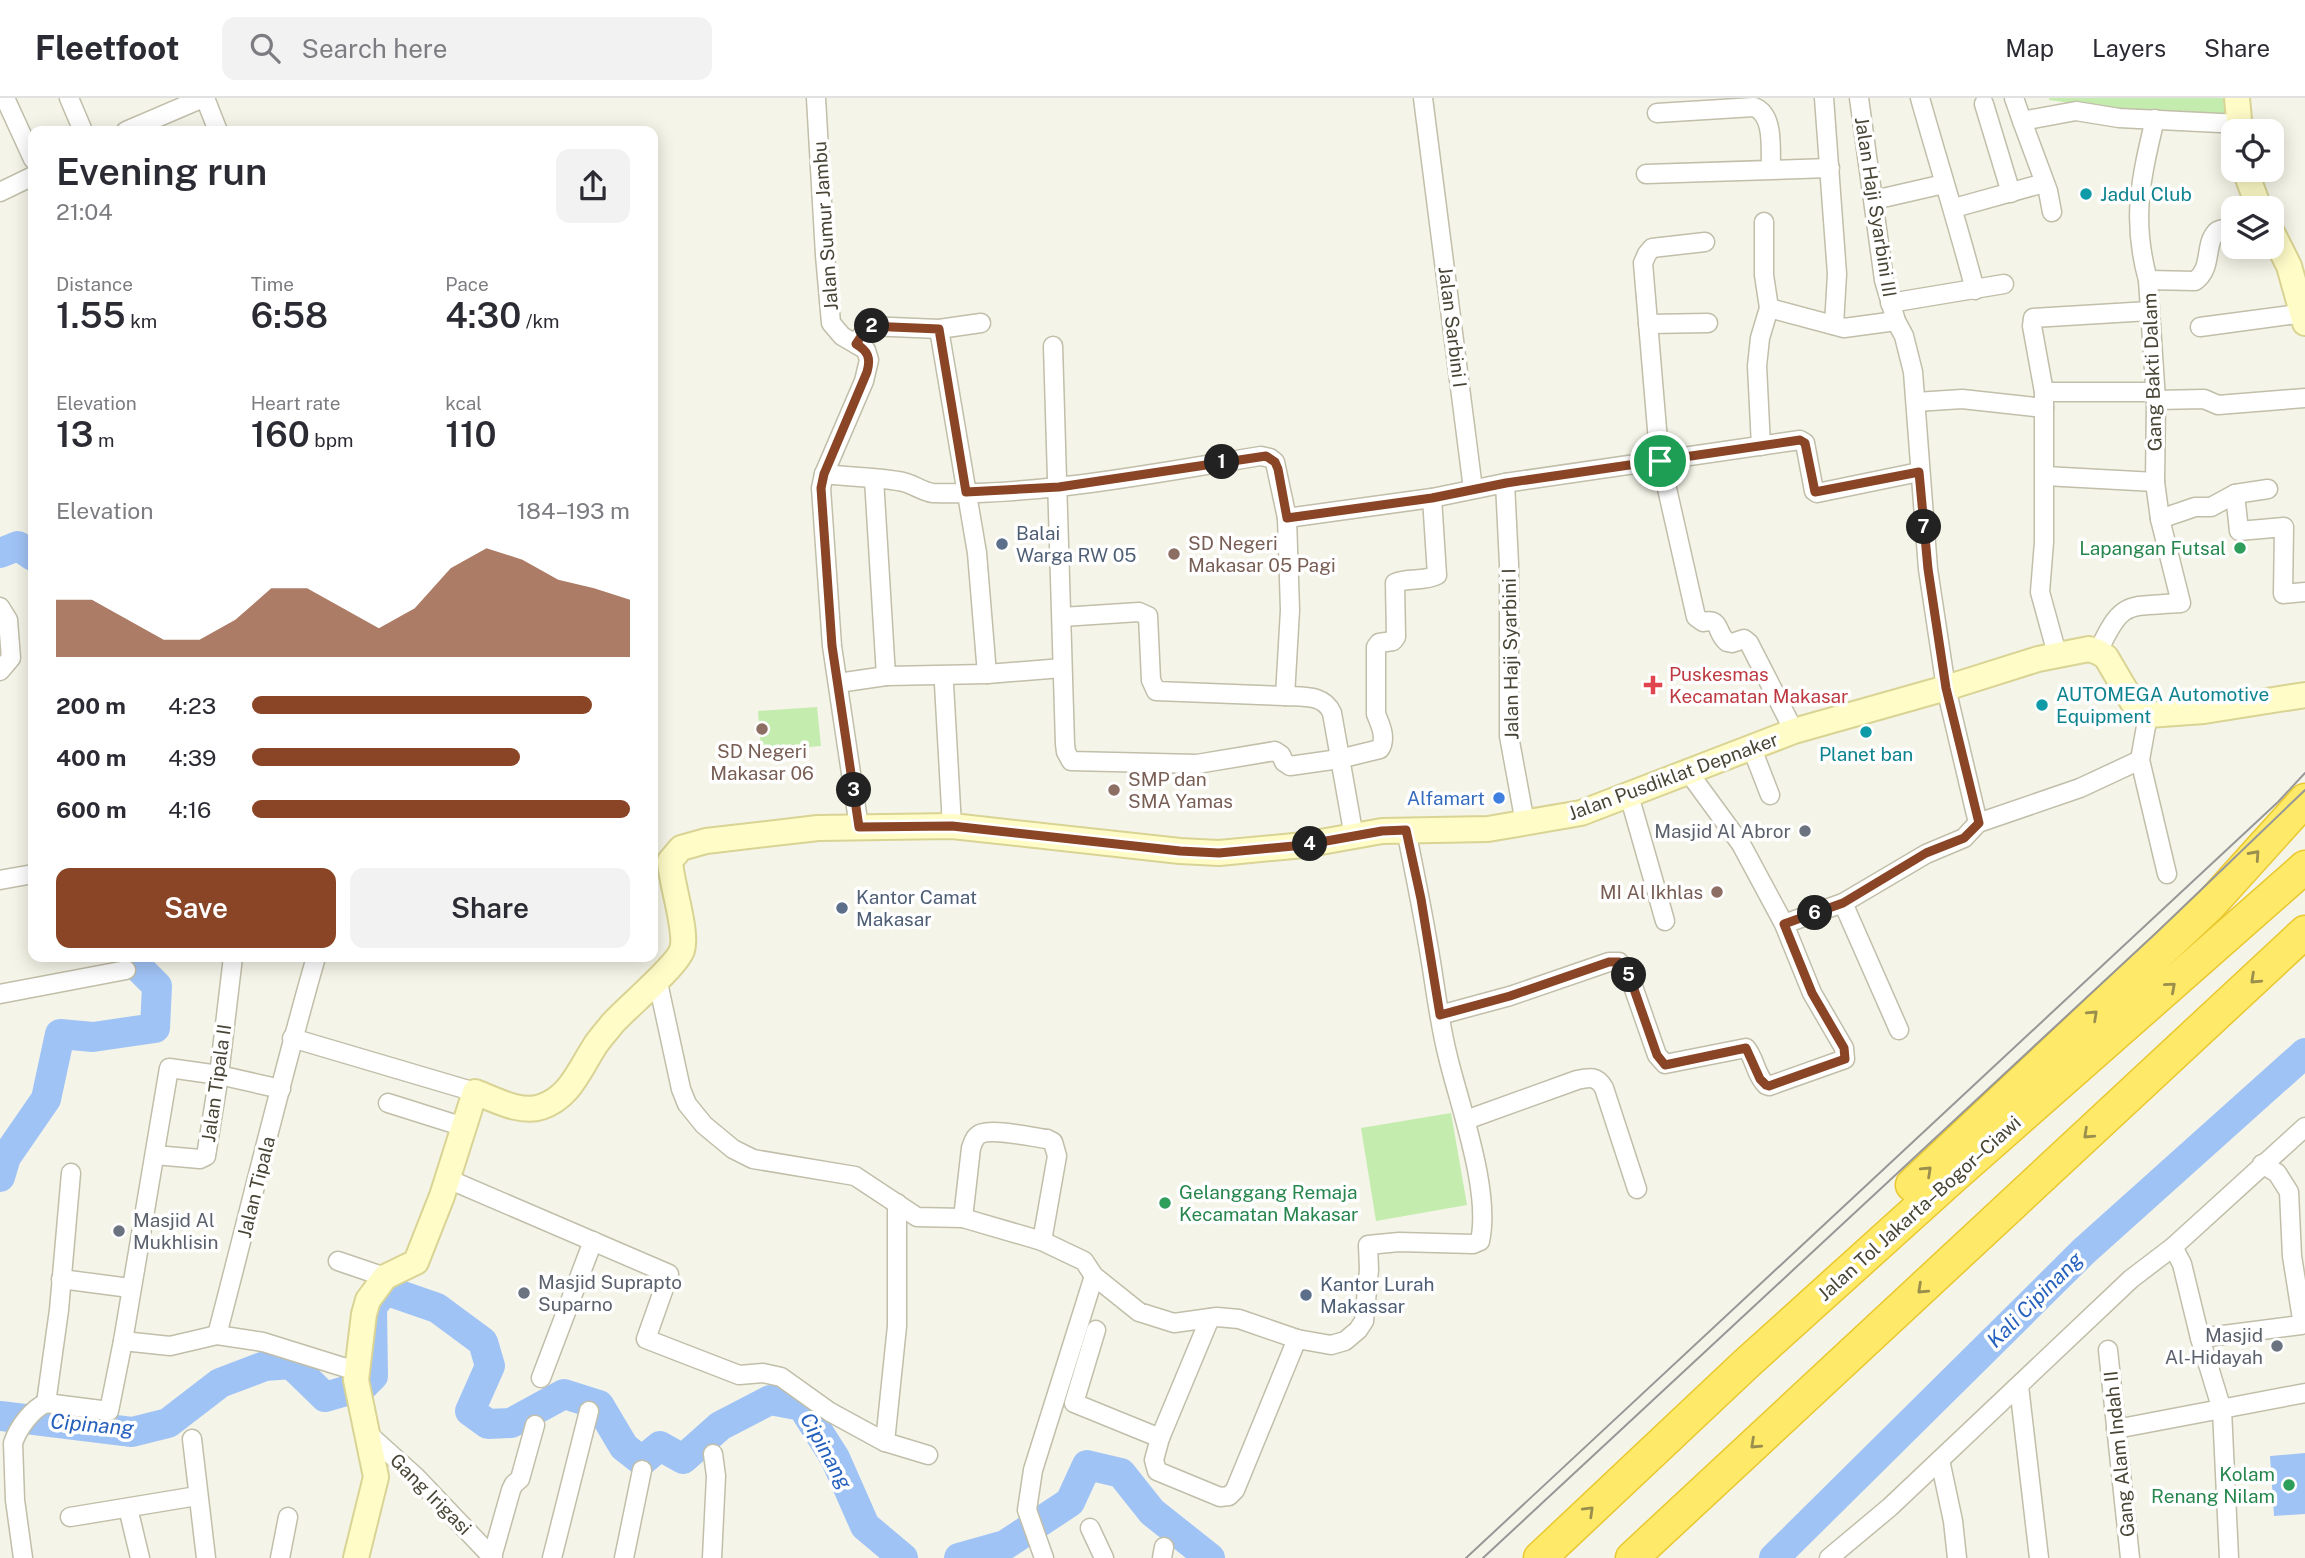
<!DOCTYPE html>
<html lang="en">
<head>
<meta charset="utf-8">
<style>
	body { margin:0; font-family:"Public Sans",sans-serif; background:#f2f2f3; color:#2b2b33; height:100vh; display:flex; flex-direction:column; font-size:26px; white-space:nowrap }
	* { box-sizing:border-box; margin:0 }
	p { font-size:23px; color:#7c7c81 }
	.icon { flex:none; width:38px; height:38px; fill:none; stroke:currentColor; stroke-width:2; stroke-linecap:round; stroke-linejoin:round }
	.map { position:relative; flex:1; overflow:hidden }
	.drawer { position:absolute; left:28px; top:28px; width:630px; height:836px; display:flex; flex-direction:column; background:#fff; border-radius:14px; box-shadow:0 4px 18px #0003 }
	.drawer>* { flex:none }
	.fabs { position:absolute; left:2221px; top:21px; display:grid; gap:14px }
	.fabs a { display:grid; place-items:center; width:63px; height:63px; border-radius:14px; background:#fff; box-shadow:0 4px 18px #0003; font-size:35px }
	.pin { position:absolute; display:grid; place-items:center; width:60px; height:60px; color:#fff; margin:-30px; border:4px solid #fff; border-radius:50%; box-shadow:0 2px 7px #0007 }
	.km { position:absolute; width:35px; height:35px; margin:-18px; border-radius:50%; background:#222; color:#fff; font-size:19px; line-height:35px; text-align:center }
	.round { display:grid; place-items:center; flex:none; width:74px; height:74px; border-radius:14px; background:#f2f2f3 }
	.headline { display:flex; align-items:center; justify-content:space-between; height:119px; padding:0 28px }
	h1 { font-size:38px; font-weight:600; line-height:52px }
	.metrics { display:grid; grid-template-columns:repeat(3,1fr); gap:10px; height:119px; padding:7px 28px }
	.metrics div { display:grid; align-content:center }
	.metrics b { font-size:35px; font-weight:600 }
	.metrics small { font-size:19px; font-weight:400 }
	.metrics p { font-size:19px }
	.chart { height:196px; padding:14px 28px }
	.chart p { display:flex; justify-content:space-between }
	.chart svg { width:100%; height:126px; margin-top:7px; fill:#8a4526; opacity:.7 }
	.action { display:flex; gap:14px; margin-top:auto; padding:14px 28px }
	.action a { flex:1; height:80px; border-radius:14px; background:#8a4526; color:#fff; font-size:28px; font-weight:600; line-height:80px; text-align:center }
	.action a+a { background:#f2f2f3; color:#2b2b33 }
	ul { padding:0 28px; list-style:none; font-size:23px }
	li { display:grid; grid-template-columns:112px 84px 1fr; align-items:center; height:52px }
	li i { height:18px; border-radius:9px; background:#8a4526 }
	header { display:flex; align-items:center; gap:42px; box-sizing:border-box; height:98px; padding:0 35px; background:#fff; border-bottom:2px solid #e1e1e2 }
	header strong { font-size:33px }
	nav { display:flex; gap:38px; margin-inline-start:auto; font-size:24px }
	.search { width:490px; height:63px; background:#f2f2f3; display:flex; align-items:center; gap:18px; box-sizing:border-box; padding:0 24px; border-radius:14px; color:#7c7c81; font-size:26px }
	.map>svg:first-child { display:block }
	.green { fill:#c4ecae }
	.water { fill:#a0c3f6 }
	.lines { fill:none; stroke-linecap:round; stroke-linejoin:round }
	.river { stroke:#a0c3f6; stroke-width:30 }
	.street-casing { stroke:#c1bea9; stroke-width:21 }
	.secondary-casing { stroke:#d9d394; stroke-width:28 }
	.highway-casing { stroke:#e9c72e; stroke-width:35 }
	.street { stroke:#fff; stroke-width:18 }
	.secondary { stroke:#fffcc8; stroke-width:24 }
	.highway { stroke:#ffe969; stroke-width:32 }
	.tram { stroke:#979797; stroke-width:2 }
	.oneway { stroke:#9b8f4d }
	.route-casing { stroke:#fff; stroke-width:14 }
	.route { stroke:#8a4526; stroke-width:9 }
	.culture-dot { fill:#0f9aa8; stroke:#fff; stroke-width:2.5 }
	.service-dot { fill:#5c6f8a; stroke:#fff; stroke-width:2.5 }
	.leisure-dot { fill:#2e9e5b; stroke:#fff; stroke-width:2.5 }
	.education-dot { fill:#8d6e63; stroke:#fff; stroke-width:2.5 }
	.health-dot { fill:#e0444e; stroke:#fff; stroke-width:2.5 }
	.shop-dot { fill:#3f7fe0; stroke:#fff; stroke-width:2.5 }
	.worship-dot { fill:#6b7280; stroke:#fff; stroke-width:2.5 }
	.labels { text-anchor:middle; stroke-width:7; stroke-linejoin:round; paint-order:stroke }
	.culture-label { font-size:19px; fill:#0d838f; stroke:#fff; text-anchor:start }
	.street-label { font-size:19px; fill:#494536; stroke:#fff }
	.service-label { font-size:19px; fill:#4e5e75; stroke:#fff; text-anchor:start }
	.education-label { font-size:19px; fill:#785e54; stroke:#fff; text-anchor:start }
	.leisure-label { font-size:19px; fill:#27864d; stroke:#fff; text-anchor:end }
	.health-label { font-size:19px; fill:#be3a42; stroke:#fff; text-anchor:start }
	.shop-label { font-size:19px; fill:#366cbe; stroke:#fff; text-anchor:end }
	.worship-label { font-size:19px; fill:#5b616d; stroke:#fff; text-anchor:end }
	.water-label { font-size:21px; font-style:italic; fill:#2661be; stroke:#fff }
</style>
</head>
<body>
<header>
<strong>Fleetfoot</strong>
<div class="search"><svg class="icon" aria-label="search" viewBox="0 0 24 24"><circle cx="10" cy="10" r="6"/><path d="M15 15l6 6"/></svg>Search here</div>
<nav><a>Map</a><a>Layers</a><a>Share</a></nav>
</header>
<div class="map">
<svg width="2305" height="1460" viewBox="0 0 2305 1460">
	<rect width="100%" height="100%" fill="#f5f4e8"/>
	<g class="green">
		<polygon points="2049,0 2229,0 2231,27 2049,2"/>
		<polygon points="817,609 821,648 761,653 758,613"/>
		<polygon points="1451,1015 1467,1107 1376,1123 1361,1030"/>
	</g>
	<polygon class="water" points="2305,1355 2305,1416 2274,1418 2270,1358"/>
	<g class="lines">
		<g class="river">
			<polyline points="0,455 18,448 33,458"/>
			<polyline points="0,1079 6,1059 46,1001 60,936 93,939 155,930 157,888 128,859"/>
			<polyline points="0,1318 132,1334 168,1325 220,1285 265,1268 291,1266 325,1299 363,1288 373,1278 372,1209 385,1192 437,1210 483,1244 490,1268 470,1313 488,1326 511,1325 564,1296 599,1307 624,1349 642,1363 660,1348 683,1361 720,1328 770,1302 802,1308 835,1360 865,1428 903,1460"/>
			<polyline points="959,1460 1005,1447 1070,1404 1087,1367 1121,1375 1152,1414 1210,1460"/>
			<polyline points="1774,1460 2084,1153 2305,955"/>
		</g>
		<g class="street-casing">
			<g id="street">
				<polyline points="5,0 33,61"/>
				<polyline points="69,0 83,33"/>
				<polyline points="205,0 218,33"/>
				<polyline points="816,0 825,157 831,225 842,238 866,252 869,262 864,283 824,376 821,390 832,548 859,729"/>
				<polyline points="1423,0 1473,391"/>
				<polyline points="1824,0 1837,176 1834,227"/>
				<polyline points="1859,0 1884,182 1896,223 1904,238 1913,274 1928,471 1946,590 1978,725"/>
				<path d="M1920,0C1938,64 1958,127 1975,192"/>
				<polyline points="2014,0 2022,23"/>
				<polyline points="1984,6 2011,95"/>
				<path d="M1657,15L1754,9C1775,17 1770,52 1771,70"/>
				<polyline points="126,33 203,0"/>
				<polyline points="1646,76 1830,70"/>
				<polyline points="0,94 33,78"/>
				<polyline points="1874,102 1944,86"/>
				<polyline points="1954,110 2044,85"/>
				<polyline points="2052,114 2048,93 2022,23 2076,13 2119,20 2240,26"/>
				<path d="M1705,144L1652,150L1647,156L1643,165L1659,355L1696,519L1703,524C1722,520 1715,534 1727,544L1732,545L1744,541L1749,545L1794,633"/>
				<path d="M2148,182L2195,183C2213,170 2204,147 2216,134C2220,130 2228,131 2233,130"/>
				<polyline points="1890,205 2004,186"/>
				<polyline points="1769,210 1844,230 1896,223"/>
				<polyline points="1648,226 1708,225"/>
				<polyline points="2200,229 2305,215"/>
				<polyline points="939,231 977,455 987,576"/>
				<polyline points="856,246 868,228 939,231 981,225"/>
				<path d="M1053,248L1065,646L1066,654L1071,663L1197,666L1275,653L1281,657L1284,664L1290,668L1339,661L1380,651C1387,640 1380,626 1376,616V549L1379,545L1393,543L1396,539L1395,485C1408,479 1424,484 1437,477L1432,400"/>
				<polyline points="2044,294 2154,294"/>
				<polyline points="2156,302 2204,301 2218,307 2305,300"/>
				<polyline points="1916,304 1962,301 2044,310"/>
				<polyline points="1761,348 1757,268 1760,240 1769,210 1764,177 1764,124"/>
				<path d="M824,376C849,379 874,379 898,383C911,384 922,394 933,395C1043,398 1153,375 1261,358L1270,360L1275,364L1287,420L1290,512L1285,598L1156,593L1151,582L1148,518L1139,514L1062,519"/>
				<polyline points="2045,378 2155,384"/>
				<polyline points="874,381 886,578"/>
				<polyline points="1505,385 1509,466 1509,638 1525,725"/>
				<polyline points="2235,396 2239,433 2284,429 2283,496 2305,494"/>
				<polyline points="1287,420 1432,400 1505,385 1800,342 1805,345 1814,393 1817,395 1919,374"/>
				<polyline points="2160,421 2195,409 2211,409 2235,396 2268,391"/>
				<polyline points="0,509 8,522 11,560 0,573"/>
				<path d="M2098,554C2122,501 2127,509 2181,505L2160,421L2155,384L2156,302L2148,182C2131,121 2141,80 2155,21"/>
				<polyline points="2057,556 2040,494 2044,444 2044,294 2032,228 2033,220 2149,213"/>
				<polyline points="838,585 886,578 987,576 1062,570"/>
				<polyline points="944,586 952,728"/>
				<path d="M1285,598C1303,599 1324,596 1332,615L1354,739"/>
				<polyline points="2148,617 2140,662 2167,776"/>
				<polyline points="1751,648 1770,697"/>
				<polyline points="1629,697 1665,823"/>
				<polyline points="0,782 33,776"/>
				<polyline points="1843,805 1899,932"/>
				<polyline points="1784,826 1843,805 1926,756 1964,740 1978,725 2080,690 2140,662"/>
				<path d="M657,880L681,991L687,1006L704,1027L733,1051L753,1061L855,1078L917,1119L963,1120L1042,1143L1084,1163L1094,1178L1139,1214L1174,1225L1217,1219L1239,1221L1297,1241L1331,1247L1345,1243L1358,1232L1364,1223L1369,1172L1368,1147L1399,1144L1473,1146L1480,1143C1491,1093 1460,1009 1448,959C1440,928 1436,895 1431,864C1424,820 1415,776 1406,732"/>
				<polyline points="0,896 126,872"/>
				<path d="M1440,917L1510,898L1609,864H1619L1628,874L1657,957L1665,966L1746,950C1755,960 1755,976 1766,987L1769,988L1845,961L1844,950L1812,895L1784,826L1741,746L1689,675"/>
				<polyline points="292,940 475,994"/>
				<polyline points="388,1005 464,1029"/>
				<path d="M1466,1022L1577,982C1590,979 1597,978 1604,990L1637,1091"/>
				<polyline points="155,1057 200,1061 206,1058 219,977 233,859"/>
				<polyline points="448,1081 669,1176 646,1241 739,1277 763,1275 781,1279 830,1314 885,1344"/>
				<polyline points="897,1105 897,1228 885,1344 928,1357"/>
				<path d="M963,1120L971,1050C973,1045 974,1039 980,1036C993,1030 1031,1039 1047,1041L1053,1044L1057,1058L1042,1143"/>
				<polyline points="2173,1149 2182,1166 2200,1240 2222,1312 2229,1460"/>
				<polyline points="338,1163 385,1179"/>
				<polyline points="61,1181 130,1190"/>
				<polyline points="1096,1232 1074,1305 1160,1340 1154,1362 1157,1373 1220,1399 1229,1398 1235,1392 1297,1241"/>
				<path d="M217,1237C250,1111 280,984 316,859"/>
				<polyline points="2200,1240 2301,1227 2302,1221 2292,1158 2289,1094 2277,1075 2262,1066"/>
				<polyline points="123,1243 170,1248 217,1237 263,1244 356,1273"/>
				<polyline points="2108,1252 2130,1460"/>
				<polyline points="541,1280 593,1143"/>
				<polyline points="2019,1288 2039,1460"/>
				<polyline points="46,1305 109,1313 123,1243 169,970 219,977 281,991"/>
				<polyline points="46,1305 59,1212 71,1075"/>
				<polyline points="2116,1331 2305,1295"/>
				<polyline points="366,1334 416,1379 493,1460"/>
				<polyline points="1160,1340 1210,1220"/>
				<polyline points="192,1341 206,1460"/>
				<polyline points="1940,1362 1953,1423 1957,1460"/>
				<polyline points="128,1410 140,1460"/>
				<polyline points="70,1419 197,1398"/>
				<polyline points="1090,1430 1104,1460"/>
				<polyline points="492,1459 511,1392 514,1386 520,1381 535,1327"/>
				<path d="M23,1460L15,1402L13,1345C18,1330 32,1311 46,1305"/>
				<polyline points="280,1460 288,1419"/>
				<polyline points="552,1460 589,1313"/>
				<polyline points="624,1460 642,1372"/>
				<polyline points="712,1460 716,1378 713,1356"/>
				<polyline points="1044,1460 1027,1412 1033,1372 1094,1178"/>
				<polyline points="1162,1460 1164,1449"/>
				<polyline points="1829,1460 1890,1409 2131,1181 2173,1149 2305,1029"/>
			</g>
		</g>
		<g class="secondary-casing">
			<g id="secondary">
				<polyline points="2237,0 2240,33"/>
				<polyline points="2245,72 2259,110"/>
				<polyline points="2272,134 2289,168 2305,225"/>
				<path d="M356,1460L376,1379L356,1282L364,1216L368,1202L385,1179L416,1164L442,1098L475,994C494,1001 520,1016 541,1009C569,1000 579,973 593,951C598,942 606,934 612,926C627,909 676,869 682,852C688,834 671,785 670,763L681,750L706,743L818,730L952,728L1180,753L1219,755L1304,747L1382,733L1488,731L1581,715L1794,633L1946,590L2038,561L2089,551L2098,554L2106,559L2133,605L2148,617L2204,613L2305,597"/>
			</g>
		</g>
		<g class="highway-casing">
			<g id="highway">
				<polyline points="1912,1087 2210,807 2305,702"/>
				<polyline points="1540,1460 1747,1265 1953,1079 2305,769"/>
				<polyline points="1632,1460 2305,834"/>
			</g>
		</g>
		<use href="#street" class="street"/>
		<use href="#secondary" class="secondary"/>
		<use href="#highway" class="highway"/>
		<g class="tram">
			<polyline points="1466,1460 2278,704 2305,675"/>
			<polyline points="1483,1460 2156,835 2305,692"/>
		</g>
	</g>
	<defs><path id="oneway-chevron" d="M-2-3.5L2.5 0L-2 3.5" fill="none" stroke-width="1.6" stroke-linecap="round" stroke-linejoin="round" transform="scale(1.75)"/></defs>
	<g class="oneway">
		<use href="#oneway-chevron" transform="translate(2255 757) rotate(-48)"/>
		<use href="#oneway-chevron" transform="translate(2255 881) rotate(137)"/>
		<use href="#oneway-chevron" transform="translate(2171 889) rotate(-41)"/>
		<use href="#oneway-chevron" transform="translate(2093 917) rotate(-43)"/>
		<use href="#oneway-chevron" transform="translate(2088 1036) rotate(137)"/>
		<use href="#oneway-chevron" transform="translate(1927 1073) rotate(-43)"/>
		<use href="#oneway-chevron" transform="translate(1922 1191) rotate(137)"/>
		<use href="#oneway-chevron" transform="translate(1755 1346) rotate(137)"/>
		<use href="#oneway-chevron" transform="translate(1589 1413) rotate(-44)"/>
	</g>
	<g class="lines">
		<g class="route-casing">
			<path id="route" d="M868,228L939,231L966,394L1059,389L1266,358L1275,364L1278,371L1287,420L1432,400L1506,385L1800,342L1805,345L1815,394L1919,374L1928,471L1946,590L1979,725L1964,740L1926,755L1843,805L1784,826L1812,895L1844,950L1845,961L1769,988L1766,987L1760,981L1746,950L1665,967L1657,957L1628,874L1619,864H1609L1510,898L1440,917L1421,801L1406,732L1382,733L1304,747L1219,755L1180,753L952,728L859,729L832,548L821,390L824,376L867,274C871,260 868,253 856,246Z"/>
		</g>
		<use href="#route" class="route"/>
	</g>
	<g class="culture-dot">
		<circle cx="2086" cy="96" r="7"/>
		<circle cx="2042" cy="607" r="7"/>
		<circle cx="1866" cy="634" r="7"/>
	</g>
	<g class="service-dot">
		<circle cx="1002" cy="446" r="7"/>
		<circle cx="842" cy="810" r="7"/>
		<circle cx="1306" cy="1197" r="7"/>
	</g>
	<g class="leisure-dot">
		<circle cx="2240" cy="450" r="7"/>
		<circle cx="1165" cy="1105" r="7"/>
		<circle cx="2289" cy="1387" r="7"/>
	</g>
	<g class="education-dot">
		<circle cx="1174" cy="456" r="7"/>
		<circle cx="762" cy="631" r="7"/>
		<circle cx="1114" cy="692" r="7"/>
		<circle cx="1717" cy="794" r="7"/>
	</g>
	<path class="health-dot" d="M1649.5 576.5h7v7h7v7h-7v7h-7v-7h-7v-7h7z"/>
	<circle class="shop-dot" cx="1499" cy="700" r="7"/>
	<g class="worship-dot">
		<circle cx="1805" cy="733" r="7"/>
		<circle cx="119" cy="1133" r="7"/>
		<circle cx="524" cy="1195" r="7"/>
		<circle cx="2277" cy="1248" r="7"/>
	</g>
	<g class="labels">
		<g class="culture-label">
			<text x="2100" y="103">Jadul Club</text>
			<text x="2056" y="603">AUTOMEGA Automotive<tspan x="2056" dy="22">Equipment</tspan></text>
			<text x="1866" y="663" text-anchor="middle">Planet ban</text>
		</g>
		<g class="street-label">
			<text transform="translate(1876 109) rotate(81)" y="7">Jalan Haji Syarbini III</text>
			<text transform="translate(825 128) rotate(-94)" y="7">Jalan Sumur Jambu</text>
			<text transform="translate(1453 229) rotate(83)" y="7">Jalan Sarbini I</text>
			<text transform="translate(2152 274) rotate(-92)" y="7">Gang Bakti Dalam</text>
			<text transform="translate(1510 556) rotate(-91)" y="7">Jalan Haji Syarbini I</text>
			<text transform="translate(1673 678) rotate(-20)" y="7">Jalan Pusdiklat Depnaker</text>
			<text transform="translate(216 985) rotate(-82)" y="7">Jalan Tipala II</text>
			<text transform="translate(256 1089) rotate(-76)" y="7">Jalan Tipala</text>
			<text transform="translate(1919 1110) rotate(-42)" y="7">Jalan Tol Jakarta–Bogor–Ciawi</text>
			<text transform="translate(2119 1356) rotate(-96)" y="7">Gang Alam Indah II</text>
			<text transform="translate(431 1396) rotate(45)" y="7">Gang Irigasi</text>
		</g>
		<g class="service-label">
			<text x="1016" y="442">Balai<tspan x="1016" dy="22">Warga RW 05</tspan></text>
			<text x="856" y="806">Kantor Camat<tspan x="856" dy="22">Makasar</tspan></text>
			<text x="1320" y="1193">Kantor Lurah<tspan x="1320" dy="22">Makassar</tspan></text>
		</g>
		<g class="education-label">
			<text x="1188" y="452">SD Negeri<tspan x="1188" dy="22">Makasar 05 Pagi</tspan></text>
			<text x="762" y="660" text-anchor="middle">SD Negeri<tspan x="762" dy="22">Makasar 06</tspan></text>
			<text x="1128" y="688">SMP dan<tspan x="1128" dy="22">SMA Yamas</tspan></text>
			<text x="1703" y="801" text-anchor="end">MI Al Ikhlas</text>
		</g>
		<g class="leisure-label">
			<text x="2226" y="457">Lapangan Futsal</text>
			<text x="1179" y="1101" text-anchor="start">Gelanggang Remaja<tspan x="1179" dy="22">Kecamatan Makasar</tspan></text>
			<text x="2275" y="1383">Kolam<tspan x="2275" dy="22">Renang Nilam</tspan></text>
		</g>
		<g class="health-label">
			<text x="1669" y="583">Puskesmas<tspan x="1669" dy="22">Kecamatan Makasar</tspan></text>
		</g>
		<g class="shop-label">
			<text x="1485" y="707">Alfamart</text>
		</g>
		<g class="worship-label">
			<text x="1791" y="740">Masjid Al Abror</text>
			<text x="133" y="1129" text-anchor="start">Masjid Al<tspan x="133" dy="22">Mukhlisin</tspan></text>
			<text x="538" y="1191" text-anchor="start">Masjid Suprapto<tspan x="538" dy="22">Suparno</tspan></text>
			<text x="2263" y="1244">Masjid<tspan x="2263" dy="22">Al-Hidayah</tspan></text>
		</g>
		<g class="water-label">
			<text transform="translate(2035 1202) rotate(-45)" y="7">Kali Cipinang</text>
			<text transform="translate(92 1327) rotate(5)" y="7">Cipinang</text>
			<text transform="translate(826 1353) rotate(61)" y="7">Cipinang</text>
		</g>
	</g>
</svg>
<div class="fabs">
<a><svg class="icon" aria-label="locate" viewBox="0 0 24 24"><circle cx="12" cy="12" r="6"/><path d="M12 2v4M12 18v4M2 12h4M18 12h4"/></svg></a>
<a><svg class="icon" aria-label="layers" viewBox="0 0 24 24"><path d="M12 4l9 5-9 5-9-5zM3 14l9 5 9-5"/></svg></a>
</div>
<div class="pin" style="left:1660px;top:363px;background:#1e9e55"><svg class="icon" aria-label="arrive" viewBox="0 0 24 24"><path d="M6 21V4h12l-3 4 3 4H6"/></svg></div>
<b class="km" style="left:1222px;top:364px">1</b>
<b class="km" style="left:872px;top:228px">2</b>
<b class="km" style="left:854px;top:692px">3</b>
<b class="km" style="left:1310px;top:746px">4</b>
<b class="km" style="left:1629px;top:877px">5</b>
<b class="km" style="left:1815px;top:815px">6</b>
<b class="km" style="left:1924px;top:429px">7</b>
<section class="drawer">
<div class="headline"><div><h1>Evening run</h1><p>21:04</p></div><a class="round"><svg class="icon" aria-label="share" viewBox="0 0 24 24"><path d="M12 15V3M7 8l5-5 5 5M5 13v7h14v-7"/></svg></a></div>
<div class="metrics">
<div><p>Distance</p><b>1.55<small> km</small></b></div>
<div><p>Time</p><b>6:58</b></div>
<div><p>Pace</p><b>4:30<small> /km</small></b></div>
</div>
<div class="metrics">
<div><p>Elevation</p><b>13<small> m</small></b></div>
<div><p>Heart rate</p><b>160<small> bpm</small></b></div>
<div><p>kcal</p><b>110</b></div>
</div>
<div class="chart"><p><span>Elevation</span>184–193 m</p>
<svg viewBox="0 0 160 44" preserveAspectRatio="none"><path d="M0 44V24L10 24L20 31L30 38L40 38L50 31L60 20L70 20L80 27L90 34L100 27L110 13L120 6L130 10L140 17L150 20L160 24V44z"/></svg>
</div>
<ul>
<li><b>200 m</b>4:23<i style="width:90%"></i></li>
<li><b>400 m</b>4:39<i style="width:71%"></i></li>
<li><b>600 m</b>4:16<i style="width:100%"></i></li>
</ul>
<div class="action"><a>Save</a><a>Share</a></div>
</section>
</div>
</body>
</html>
